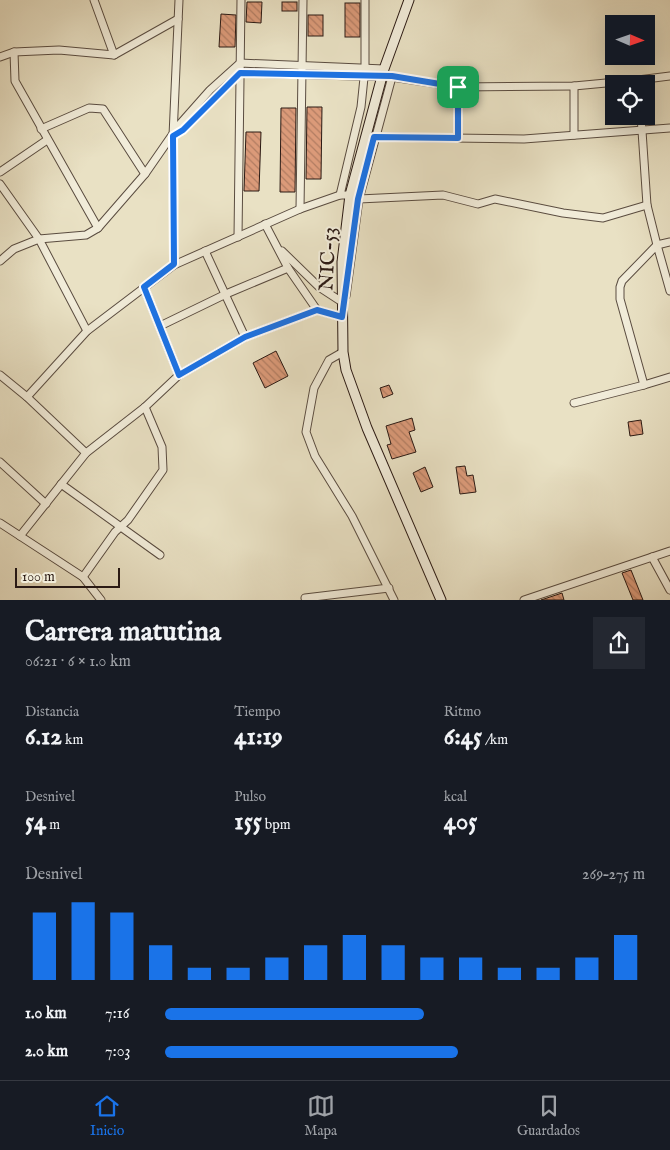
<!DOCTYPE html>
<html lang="es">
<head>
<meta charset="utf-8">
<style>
	body { margin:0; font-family:"IM FELL English",serif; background:#242831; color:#f1f3f6; height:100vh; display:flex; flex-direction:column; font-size:19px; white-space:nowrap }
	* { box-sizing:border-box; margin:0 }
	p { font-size:16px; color:#9ea1a6 }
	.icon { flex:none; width:28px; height:28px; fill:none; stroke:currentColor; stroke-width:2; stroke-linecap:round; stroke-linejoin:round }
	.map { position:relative; height:600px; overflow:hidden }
	.sheet { display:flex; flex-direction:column; background:#171b24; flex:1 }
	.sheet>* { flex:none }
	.needle { width:32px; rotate:92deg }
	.tools { position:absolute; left:605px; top:15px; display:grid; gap:10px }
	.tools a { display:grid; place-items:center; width:50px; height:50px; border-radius:0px; background:#171b24; box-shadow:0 5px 20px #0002; font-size:25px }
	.scale { position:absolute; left:15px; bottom:12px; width:105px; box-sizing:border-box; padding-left:5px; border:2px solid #2b1a14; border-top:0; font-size:14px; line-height:18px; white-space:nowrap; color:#2b1a14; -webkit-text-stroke:4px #f1ecd9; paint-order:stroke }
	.pin { position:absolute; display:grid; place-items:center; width:42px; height:42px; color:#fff; margin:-21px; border-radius:10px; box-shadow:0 2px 8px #0006 }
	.round { display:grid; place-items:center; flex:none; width:52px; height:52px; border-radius:0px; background:#242831 }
	.overview { display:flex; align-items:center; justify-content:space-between; height:85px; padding:0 25px }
	h1 { font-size:28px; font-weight:700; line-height:38px }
	.stats { display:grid; grid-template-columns:repeat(3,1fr); gap:8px; height:85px; padding:5px 25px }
	.stats div { display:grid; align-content:center }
	.stats b { font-size:25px; font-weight:700 }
	.stats small { font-size:14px; font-weight:400 }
	.stats p { font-size:14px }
	.chart { height:140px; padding:10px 25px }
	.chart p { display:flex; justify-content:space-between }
	.chart svg { width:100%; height:90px; margin-top:5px; stroke:#1a73e8; stroke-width:6 }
	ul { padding:0 25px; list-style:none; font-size:16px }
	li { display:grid; grid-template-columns:80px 60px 1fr; align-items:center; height:38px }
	li i { height:12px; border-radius:6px; background:#1a73e8 }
	.dock { display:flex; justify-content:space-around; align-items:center; height:70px; border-top:1px solid #363941; background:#171b24; font-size:14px; color:#9ea1a6 }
	.dock a { display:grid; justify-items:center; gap:2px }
	.dock .selected { color:#1a73e8 }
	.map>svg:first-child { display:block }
	.building { fill:url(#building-back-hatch); stroke:#2b1a14 }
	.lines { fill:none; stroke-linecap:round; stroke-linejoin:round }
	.street-casing { stroke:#5a4c40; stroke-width:9 }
	.secondary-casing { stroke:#2b1a14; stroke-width:11 }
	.street { stroke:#f1ecd9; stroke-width:7 }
	.secondary { stroke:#f1ecd9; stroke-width:9 }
	.route-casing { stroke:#fff; stroke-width:10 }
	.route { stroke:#1a73e8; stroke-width:6 }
	.labels { text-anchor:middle; stroke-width:4; stroke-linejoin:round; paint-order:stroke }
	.street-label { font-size:20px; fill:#2b1a14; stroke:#f1ecd9 }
</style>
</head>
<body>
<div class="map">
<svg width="670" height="600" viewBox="0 0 670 600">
	<defs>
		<pattern id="building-back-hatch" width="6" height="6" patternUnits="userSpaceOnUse" patternTransform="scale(1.25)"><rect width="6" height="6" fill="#db9a79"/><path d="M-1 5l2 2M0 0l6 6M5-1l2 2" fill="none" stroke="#b27d62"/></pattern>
	</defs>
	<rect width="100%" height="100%" fill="#e9e1c4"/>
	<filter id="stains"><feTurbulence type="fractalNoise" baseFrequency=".004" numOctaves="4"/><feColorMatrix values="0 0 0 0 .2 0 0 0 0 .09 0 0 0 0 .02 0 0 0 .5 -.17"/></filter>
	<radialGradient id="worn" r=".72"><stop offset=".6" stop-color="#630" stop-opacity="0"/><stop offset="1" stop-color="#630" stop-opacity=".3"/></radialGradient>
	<g class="building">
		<polygon points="247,2 262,2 261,23 246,22"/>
		<rect x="282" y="2" width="15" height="9"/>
		<rect x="345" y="3" width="15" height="34"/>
		<polygon points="221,14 236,15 235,47 219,47"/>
		<rect x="308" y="15" width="15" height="21"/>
		<polygon points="307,107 322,107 321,179 306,179"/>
		<polygon points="281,108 296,108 295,192 280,192"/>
		<polygon points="246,132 261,132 259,191 244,191"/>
		<polygon points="276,351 288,376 265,388 253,363"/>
		<polygon points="389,385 393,394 383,398 380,388"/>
		<polygon points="412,418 415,430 409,432 416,452 392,459 387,445 391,444 386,426"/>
		<polygon points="641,420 643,434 630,436 628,422"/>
		<polygon points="465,466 467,476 473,475 476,492 460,494 456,467"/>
		<polygon points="425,467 433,487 421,492 413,473"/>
		<polygon points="631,570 643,600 633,600 622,573"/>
		<polygon points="562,593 564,600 541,600"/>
	</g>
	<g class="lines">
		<g class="street-casing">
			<g id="street">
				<polyline points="94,0 114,55"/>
				<polyline points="14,52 15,81 98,228"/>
				<polyline points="0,57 14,52 59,50 114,55 178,19"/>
				<polyline points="392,77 458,87 574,86 638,80 638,84"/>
				<polyline points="638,80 670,76"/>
				<polyline points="574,86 574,135"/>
				<polyline points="458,87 458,138"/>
				<polyline points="641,116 647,205 657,245 670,242"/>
				<polyline points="41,129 89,108 103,109 145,174"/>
				<polyline points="173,136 183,130 240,73 392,77 359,199 346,296"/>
				<polyline points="374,137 524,139 670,128"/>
				<polyline points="0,172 47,140"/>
				<polyline points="0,184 39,239 87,331"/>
				<polyline points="340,195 361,107 365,68 365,0"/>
				<polyline points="359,199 443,195 478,204 495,199 563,213 603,218 647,205"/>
				<polyline points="300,209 303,0"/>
				<polyline points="265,224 288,268 317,310"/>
				<polyline points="238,237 241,0"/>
				<polyline points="205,251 245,337"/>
				<polyline points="282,251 319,287 342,302"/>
				<polyline points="0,261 14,249 39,239 86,235 98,228 145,174 179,125 210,90 240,63 384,69"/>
				<polyline points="174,265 173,136 179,0"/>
				<polyline points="144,287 179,375"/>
				<polyline points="670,291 657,245 622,281 620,287 620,299 644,385 670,377"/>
				<polyline points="160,326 226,294 288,268"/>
				<polyline points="343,352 329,360 314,388 306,432 315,456 352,516 394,600"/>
				<polyline points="0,375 27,397 86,453"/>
				<polyline points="27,397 87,331 174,265 300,209 340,195 350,195"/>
				<polyline points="574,403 644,385"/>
				<polyline points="0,462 46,504"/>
				<polyline points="61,484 160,555"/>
				<polyline points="0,523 83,577 101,600"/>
				<polyline points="20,536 86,453 145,407 179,375 245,337 317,310 342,317 343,312"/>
				<polyline points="652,557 670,590"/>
				<polyline points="83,577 115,532 128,520 163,470 162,447 145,407"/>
				<polyline points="305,598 389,588"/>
				<polyline points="524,600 670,551"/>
			</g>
		</g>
		<g class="secondary-casing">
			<polyline id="secondary" points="409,0 384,69 350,195 342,262 343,352 346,370 367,428 441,600"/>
		</g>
		<use href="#street" class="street"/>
		<use href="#secondary" class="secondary"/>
	</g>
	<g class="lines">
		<g class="route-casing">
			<polygon id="route" points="240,73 392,76 458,87 458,138 374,137 358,199 342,317 317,310 245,337 179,375 144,287 174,264 173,136 183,130"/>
		</g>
		<use href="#route" class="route"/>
	</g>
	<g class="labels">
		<g class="street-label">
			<text transform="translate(327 259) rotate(-87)" y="7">NIC-53</text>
		</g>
	</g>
	<rect width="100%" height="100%" filter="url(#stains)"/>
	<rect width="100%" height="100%" fill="url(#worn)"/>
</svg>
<div class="tools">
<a><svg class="needle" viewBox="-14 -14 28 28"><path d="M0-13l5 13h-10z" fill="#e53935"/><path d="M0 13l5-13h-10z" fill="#9ea1a6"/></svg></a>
<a><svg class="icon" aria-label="locate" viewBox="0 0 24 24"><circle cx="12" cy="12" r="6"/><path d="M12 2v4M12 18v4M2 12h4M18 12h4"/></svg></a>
</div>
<div class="scale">100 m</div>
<div class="pin" style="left:458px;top:87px;background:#1e9e55"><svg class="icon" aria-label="arrive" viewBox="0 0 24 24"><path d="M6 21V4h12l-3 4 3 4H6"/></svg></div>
</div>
<section class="sheet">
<div class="overview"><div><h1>Carrera matutina</h1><p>06:21 · 6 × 1.0 km</p></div><a class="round"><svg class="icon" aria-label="share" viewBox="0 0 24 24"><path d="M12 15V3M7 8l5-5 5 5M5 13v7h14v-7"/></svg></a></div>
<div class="stats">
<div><p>Distancia</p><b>6.12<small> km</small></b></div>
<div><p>Tiempo</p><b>41:19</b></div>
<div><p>Ritmo</p><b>6:45<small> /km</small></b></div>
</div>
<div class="stats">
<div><p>Desnivel</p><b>54<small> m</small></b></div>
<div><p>Pulso</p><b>155<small> bpm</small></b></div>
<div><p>kcal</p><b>405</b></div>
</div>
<div class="chart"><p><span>Desnivel</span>269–275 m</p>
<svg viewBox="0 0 160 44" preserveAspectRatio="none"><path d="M5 44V11M15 44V6M25 44V11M35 44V27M45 44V38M55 44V38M65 44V33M75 44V27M85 44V22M95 44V27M105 44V33M115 44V33M125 44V38M135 44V38M145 44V33M155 44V22"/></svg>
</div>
<ul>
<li><b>1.0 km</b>7:16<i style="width:54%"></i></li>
<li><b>2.0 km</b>7:03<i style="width:61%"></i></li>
</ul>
</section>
<nav class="dock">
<a class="selected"><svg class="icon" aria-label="home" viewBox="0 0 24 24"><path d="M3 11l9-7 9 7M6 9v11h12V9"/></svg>Inicio</a>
<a><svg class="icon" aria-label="map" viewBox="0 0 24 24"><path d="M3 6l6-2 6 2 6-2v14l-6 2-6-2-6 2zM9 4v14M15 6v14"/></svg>Mapa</a>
<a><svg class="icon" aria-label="saved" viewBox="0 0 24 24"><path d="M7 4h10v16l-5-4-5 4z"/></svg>Guardados</a>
</nav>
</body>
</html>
